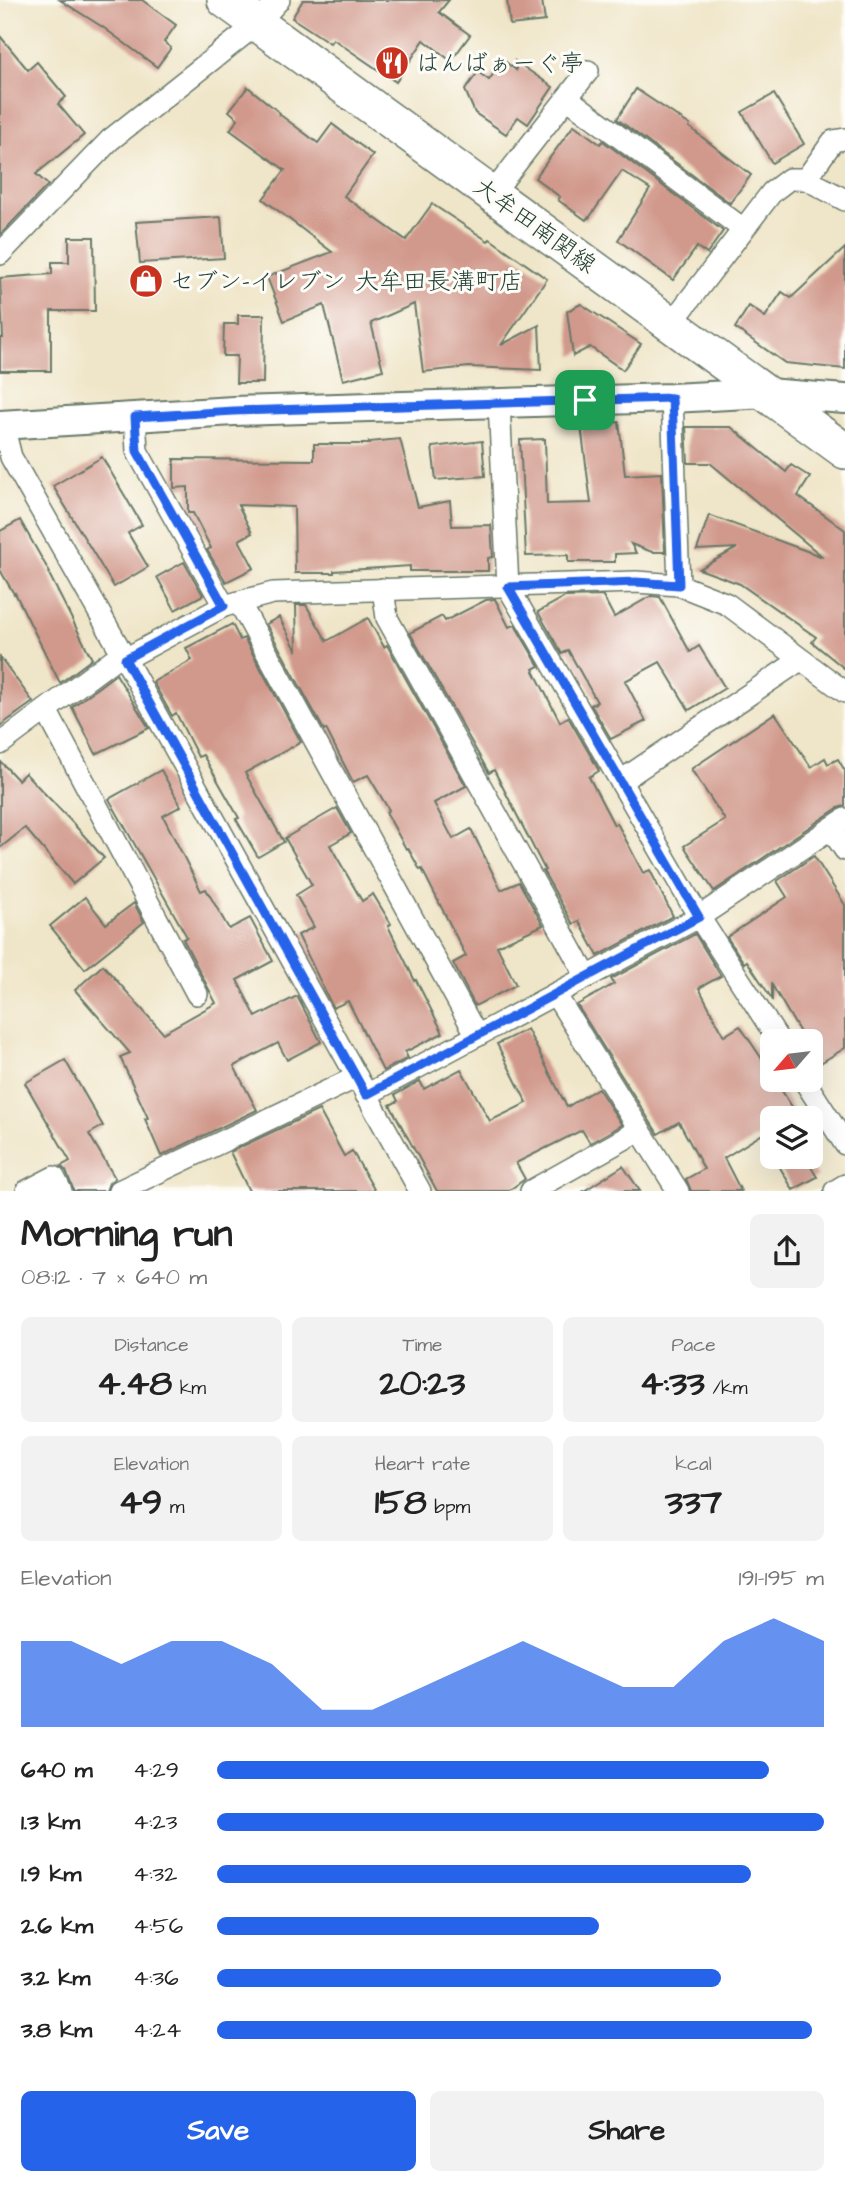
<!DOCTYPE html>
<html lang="en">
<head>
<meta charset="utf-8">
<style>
	body { margin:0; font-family:"Architects Daughter","Klee One",sans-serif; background:#f2f2f2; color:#222; height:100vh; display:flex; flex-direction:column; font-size:26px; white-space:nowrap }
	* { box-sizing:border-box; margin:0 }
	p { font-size:23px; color:#767676 }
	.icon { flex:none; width:38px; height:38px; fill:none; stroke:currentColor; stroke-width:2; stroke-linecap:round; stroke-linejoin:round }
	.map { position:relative; height:1191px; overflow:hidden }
	.sheet { display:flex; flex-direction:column; background:#fff; flex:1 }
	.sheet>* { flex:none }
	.needle { width:46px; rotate:242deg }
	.controls { position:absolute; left:760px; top:1029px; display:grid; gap:14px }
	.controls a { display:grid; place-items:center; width:63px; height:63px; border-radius:10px; background:#fff; box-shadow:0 7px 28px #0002; font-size:35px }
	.pin { position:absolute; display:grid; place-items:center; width:60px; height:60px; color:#fff; margin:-30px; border-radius:14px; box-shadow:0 4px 10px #0006 }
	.round { display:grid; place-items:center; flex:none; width:74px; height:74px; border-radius:10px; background:#f2f2f2 }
	.head { display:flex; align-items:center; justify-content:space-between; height:119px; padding:0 21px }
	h1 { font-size:38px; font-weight:700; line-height:52px }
	.metrics { display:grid; grid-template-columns:repeat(3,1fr); gap:10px; height:119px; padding:7px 21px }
	.metrics div { display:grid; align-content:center; border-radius:10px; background:#f2f2f2; text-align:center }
	.metrics b { font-size:35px; font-weight:700 }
	.metrics small { font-size:19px; font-weight:400 }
	.metrics p { font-size:19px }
	.chart { height:196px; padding:14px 21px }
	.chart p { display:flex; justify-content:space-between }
	.chart svg { width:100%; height:126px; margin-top:7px; fill:#2563eb; opacity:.7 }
	.action { display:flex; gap:14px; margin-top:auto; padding:14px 21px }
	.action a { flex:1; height:80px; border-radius:10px; background:#2563eb; color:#fff; font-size:28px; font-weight:700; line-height:80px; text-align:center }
	.action a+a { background:#f2f2f2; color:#222 }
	ul { padding:0 21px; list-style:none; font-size:23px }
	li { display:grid; grid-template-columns:112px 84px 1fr; align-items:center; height:52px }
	li i { height:18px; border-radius:9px; background:#2563eb }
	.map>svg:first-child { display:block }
	.building { fill:#d1998c }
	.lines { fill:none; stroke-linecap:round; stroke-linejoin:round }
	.minor-casing { stroke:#687868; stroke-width:24 }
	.tertiary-casing { stroke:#687868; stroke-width:32 }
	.primary-casing { stroke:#687868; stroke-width:38 }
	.minor { stroke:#fff; stroke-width:21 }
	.tertiary { stroke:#fff; stroke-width:28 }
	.primary { stroke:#fff; stroke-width:35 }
	.route-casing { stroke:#fff; stroke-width:14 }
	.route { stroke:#2563eb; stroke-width:9 }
	.labels { text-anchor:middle; stroke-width:6; stroke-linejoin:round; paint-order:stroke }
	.poi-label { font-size:24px; fill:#1f3d34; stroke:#fdfcf7; text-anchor:start }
	.street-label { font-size:24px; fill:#1f3d34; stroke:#fdfcf7 }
</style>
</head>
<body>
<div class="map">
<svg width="845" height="1191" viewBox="0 0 845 1191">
	<rect width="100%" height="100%" fill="#fdfcf7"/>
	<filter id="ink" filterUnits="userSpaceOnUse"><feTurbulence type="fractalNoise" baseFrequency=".0143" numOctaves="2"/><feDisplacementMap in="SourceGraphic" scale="14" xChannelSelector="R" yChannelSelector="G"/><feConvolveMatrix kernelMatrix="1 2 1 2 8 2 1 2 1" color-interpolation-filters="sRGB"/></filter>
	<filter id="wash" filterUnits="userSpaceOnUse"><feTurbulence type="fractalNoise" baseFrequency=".00686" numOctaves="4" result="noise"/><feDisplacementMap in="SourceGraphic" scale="28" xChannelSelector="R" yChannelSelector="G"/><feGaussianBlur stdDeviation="1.57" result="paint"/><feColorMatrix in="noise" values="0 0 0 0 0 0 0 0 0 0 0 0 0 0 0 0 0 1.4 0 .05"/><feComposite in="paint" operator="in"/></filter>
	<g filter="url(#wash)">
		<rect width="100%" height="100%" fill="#efe5c8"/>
		<g id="blocks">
			<g class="building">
				<polygon points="60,0 142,0 176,25 164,42 171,48 157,67 104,28"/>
				<polygon points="303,0 449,0 439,12 470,35 451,61 424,40 396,82 333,39 330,43 292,18"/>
				<polygon points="507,0 542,0 545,21 510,25"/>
				<polygon points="0,36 28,70 37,62 66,97 58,104 84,135 36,174 48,185 0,235"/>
				<polygon points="503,60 516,70 515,61 553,87 528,124 518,117 506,134 475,113 465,90 478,72 489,80"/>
				<polygon points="248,87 280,113 279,114 318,143 332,124 373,155 344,196 406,240 432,204 488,241 490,239 547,279 501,345 539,325 541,370 469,367 423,372 414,304 371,323 383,370 343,380 324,305 284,321 267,277 332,252 263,199 285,170 230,130 238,119 229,111"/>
				<polygon points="636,89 690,125 689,127 751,175 730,203 617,119"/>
				<polygon points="774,94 804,144 772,163 742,112"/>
				<polygon points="574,125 600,144 603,141 723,231 707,254 697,247 673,280 618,240 650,189 622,171 589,218 588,217 586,220 558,200 560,197 535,178"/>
				<polygon points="221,217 224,258 140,263 136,222"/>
				<polygon points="69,237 94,237 95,311 51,311 51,371 0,371 0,338 3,338 0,278 52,274 52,262 69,262"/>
				<polygon points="845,248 845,369 785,363 735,328 749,306 765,317 782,292 791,298"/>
				<polygon points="581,304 641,344 623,370 590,347 573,356 567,311"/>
				<polygon points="238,315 264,315 263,383 236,383 237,356 223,356 224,324 238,324"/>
				<polygon points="619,422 625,475 662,473 665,552 652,552 631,544 636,553 615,554 615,562 568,562 568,555 526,556 520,440 545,439 547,504 591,503 581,426"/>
				<polygon points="686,427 731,427 786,472 791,465 810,477 798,496 845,530 845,669 812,642 816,637 740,584 699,569 737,548 697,550 709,515 823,557 710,463 688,463"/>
				<polygon points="400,439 418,507 450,501 452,526 491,525 493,557 488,558 488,571 410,571 410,566 334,571 334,573 295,573 294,507 238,505 252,533 239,540 254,568 226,582 207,550 211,548 193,513 188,513 188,487 174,488 174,459 314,460 314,444 370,444 369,442"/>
				<polygon points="482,441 485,476 436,480 432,447"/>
				<polygon points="102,457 142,525 128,533 148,567 114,587 53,486"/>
				<polygon points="20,520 50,573 49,574 92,659 60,683 15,593 14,594 0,570 0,531"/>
				<polygon points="184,562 203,595 175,610 157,577"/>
				<polygon points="603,596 614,617 651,596 660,597 690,652 699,646 725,688 689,710 660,662 625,681 646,721 611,739 591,705 597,702 568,650 562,654 538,612 565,597"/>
				<polygon points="495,599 509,627 515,625 539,666 533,669 560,722 568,717 592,758 599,771 589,777 614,825 617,823 643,873 650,870 673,916 598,956 579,921 573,924 543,871 545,870 494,770 489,773 410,633 442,616 445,621 486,600"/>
				<polygon points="296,605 306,605 327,641 368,618 384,647 387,645 466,786 434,803 453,839 471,829 501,890 519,882 543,925 497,946 516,985 475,1006 453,963 466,956 422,869 420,870 408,848 406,849 386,812 389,810 368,775 353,782 326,729 324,730 266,624 279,617 297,651"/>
				<polygon points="232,624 240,640 244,638 301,742 245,773 284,842 258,857 236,819 239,818 203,755 198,757 176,713 172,716 153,682 192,660 186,648"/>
				<polygon points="0,657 33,702 0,726"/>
				<polygon points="116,674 149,728 96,754 72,707"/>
				<polygon points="775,713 811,767 825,758 828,764 838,759 845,771 845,806 838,808 714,891 684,846 725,820 691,769"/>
				<polygon points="0,761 18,780 25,773 70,820 104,858 73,884 25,828 0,848"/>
				<polygon points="161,770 181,806 163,816 201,891 206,889 229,929 250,918 273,961 237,980 256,1017 297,996 321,1042 287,1060 278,1043 234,1066 257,1110 161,1156 145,1119 148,1118 120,1057 130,1053 75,990 103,965 163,1033 216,1003 183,939 187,937 109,799"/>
				<polygon points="337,808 351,833 330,845 362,901 373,894 391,924 388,926 415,981 416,980 443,1033 405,1052 408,1058 383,1071 348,1001 333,1008 298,935 314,927 296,895 312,885 285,838"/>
				<polygon points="814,856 845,905 845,1048 814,1067 810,1061 810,1041 805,1041 772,985 772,999 747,961 744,963 727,937 787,897 777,881"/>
				<polygon points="85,897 106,924 134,903 144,922 85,969 50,926"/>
				<polygon points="695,934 721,976 699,988 724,1036 740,1026 772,1074 772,1080 775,1080 796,1113 788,1118 772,1118 772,1128 724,1158 741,1191 691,1191 686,1179 704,1169 679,1122 658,1134 577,1005 614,984 611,979"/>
				<polygon points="527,1029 567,1107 598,1088 622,1125 590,1143 582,1130 516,1163 525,1179 508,1191 437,1191 390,1105 398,1101 395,1095 420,1081 424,1089 461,1069 490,1121 527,1103 497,1044"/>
				<polygon points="65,1060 103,1126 89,1134 115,1178 109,1183 106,1191 74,1191 66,1171 61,1166 70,1161 25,1083"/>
				<polygon points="319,1110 344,1156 352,1151 375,1191 249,1191 230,1152"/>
				<polygon points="774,1157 805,1157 817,1177 793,1190"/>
				<polygon points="623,1166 640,1191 584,1191"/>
			</g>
		</g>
	</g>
	<g filter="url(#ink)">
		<use href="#blocks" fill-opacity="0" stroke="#687868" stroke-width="2"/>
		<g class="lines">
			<g class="minor-casing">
				<g id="minor">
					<polyline points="567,98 743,229"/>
					<polyline points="806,179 833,141 845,139"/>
					<polyline points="492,194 588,71"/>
					<polyline points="0,254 110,140 257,24 279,0"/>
					<polyline points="671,324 772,192 789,179 806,179 845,200"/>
					<polyline points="672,398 679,585"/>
					<polyline points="499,402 508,587 699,917 779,1041"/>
					<polyline points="135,417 137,451 224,606"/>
					<polyline points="3,425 11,457 122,653 420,1191"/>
					<polyline points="383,589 387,618 587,977"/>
					<polyline points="239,602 477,1036"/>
					<polyline points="125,659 224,606 273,593 636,582 679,585 727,604 845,692"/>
					<polyline points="46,710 197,994"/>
					<polyline points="0,744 122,653"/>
					<polyline points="621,781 800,660"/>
					<polyline points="831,829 845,850"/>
					<polyline points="555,994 678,1191"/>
					<polyline points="804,1080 845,1144"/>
					<polyline points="366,1095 699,917 845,819"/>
					<polyline points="27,1191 54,1177 61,1191"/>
					<polyline points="119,1191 357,1077"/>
					<polyline points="531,1191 640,1130"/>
					<polyline points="835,1191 845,1185"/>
				</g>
			</g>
			<g class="tertiary-casing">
				<polyline id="tertiary" points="0,425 234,411 672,398 767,393 845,399"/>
			</g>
			<g class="primary-casing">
				<polyline id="primary" points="225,0 845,451"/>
			</g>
			<use href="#minor" class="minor"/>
			<use href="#tertiary" class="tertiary"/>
			<use href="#primary" class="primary"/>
		</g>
	</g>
	<g class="lines" filter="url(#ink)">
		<g class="route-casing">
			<polygon id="route" points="672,398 679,585 636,582 508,587 699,917 366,1095 125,659 224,606 137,451 135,417 234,411"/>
		</g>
		<use href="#route" class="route"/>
	</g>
	<defs>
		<g id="restaurant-disc" transform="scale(1.75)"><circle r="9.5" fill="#c8321e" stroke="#fdfcf7"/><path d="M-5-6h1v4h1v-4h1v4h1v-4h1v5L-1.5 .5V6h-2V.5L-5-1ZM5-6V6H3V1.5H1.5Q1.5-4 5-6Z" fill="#fff"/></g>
		<g id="shop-disc" transform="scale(1.75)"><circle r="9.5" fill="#c8321e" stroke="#fdfcf7"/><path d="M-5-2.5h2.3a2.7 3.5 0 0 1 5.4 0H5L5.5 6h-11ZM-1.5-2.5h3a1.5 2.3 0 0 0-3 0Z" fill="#fff"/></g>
	</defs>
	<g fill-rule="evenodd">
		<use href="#restaurant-disc" x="392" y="63"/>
		<use href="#shop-disc" x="146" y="281"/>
	</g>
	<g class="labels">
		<g class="poi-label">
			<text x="416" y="71">はんばぁーぐ亭</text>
			<text x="170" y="289">セブン−イレブン 大牟田長溝町店</text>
		</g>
		<g class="street-label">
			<text transform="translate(535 225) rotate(36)" y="8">大牟田南関線</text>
		</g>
	</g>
</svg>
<div class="controls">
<a><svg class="needle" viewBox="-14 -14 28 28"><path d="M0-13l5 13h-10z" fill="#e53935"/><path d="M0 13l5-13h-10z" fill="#767676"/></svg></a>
<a><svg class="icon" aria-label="layers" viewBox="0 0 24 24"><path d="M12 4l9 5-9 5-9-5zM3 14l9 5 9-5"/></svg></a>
</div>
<div class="pin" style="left:585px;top:400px;background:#1e9e55"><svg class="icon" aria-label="arrive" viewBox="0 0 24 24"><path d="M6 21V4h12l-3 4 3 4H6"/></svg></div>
</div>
<section class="sheet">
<div class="head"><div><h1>Morning run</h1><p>08:12 · 7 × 640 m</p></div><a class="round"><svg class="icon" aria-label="share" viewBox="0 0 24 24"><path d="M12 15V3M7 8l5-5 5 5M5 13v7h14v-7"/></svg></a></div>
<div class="metrics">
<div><p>Distance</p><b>4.48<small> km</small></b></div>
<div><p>Time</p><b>20:23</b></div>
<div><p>Pace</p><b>4:33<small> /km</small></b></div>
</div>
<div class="metrics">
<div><p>Elevation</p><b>49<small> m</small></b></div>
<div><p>Heart rate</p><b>158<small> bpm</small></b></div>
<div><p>kcal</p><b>337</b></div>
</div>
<div class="chart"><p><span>Elevation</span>191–195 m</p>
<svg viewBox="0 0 160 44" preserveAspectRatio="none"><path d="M0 44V14L10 14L20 22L30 14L40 14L50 22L60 38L70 38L80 30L90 22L100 14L110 22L120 30L130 30L140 14L150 6L160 14V44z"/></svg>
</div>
<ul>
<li><b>640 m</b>4:29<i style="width:91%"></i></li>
<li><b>1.3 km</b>4:23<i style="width:100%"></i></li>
<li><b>1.9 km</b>4:32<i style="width:88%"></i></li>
<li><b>2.6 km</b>4:56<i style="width:63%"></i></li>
<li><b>3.2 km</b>4:36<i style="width:83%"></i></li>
<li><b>3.8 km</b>4:24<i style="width:98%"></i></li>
</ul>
<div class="action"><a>Save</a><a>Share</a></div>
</section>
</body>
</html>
